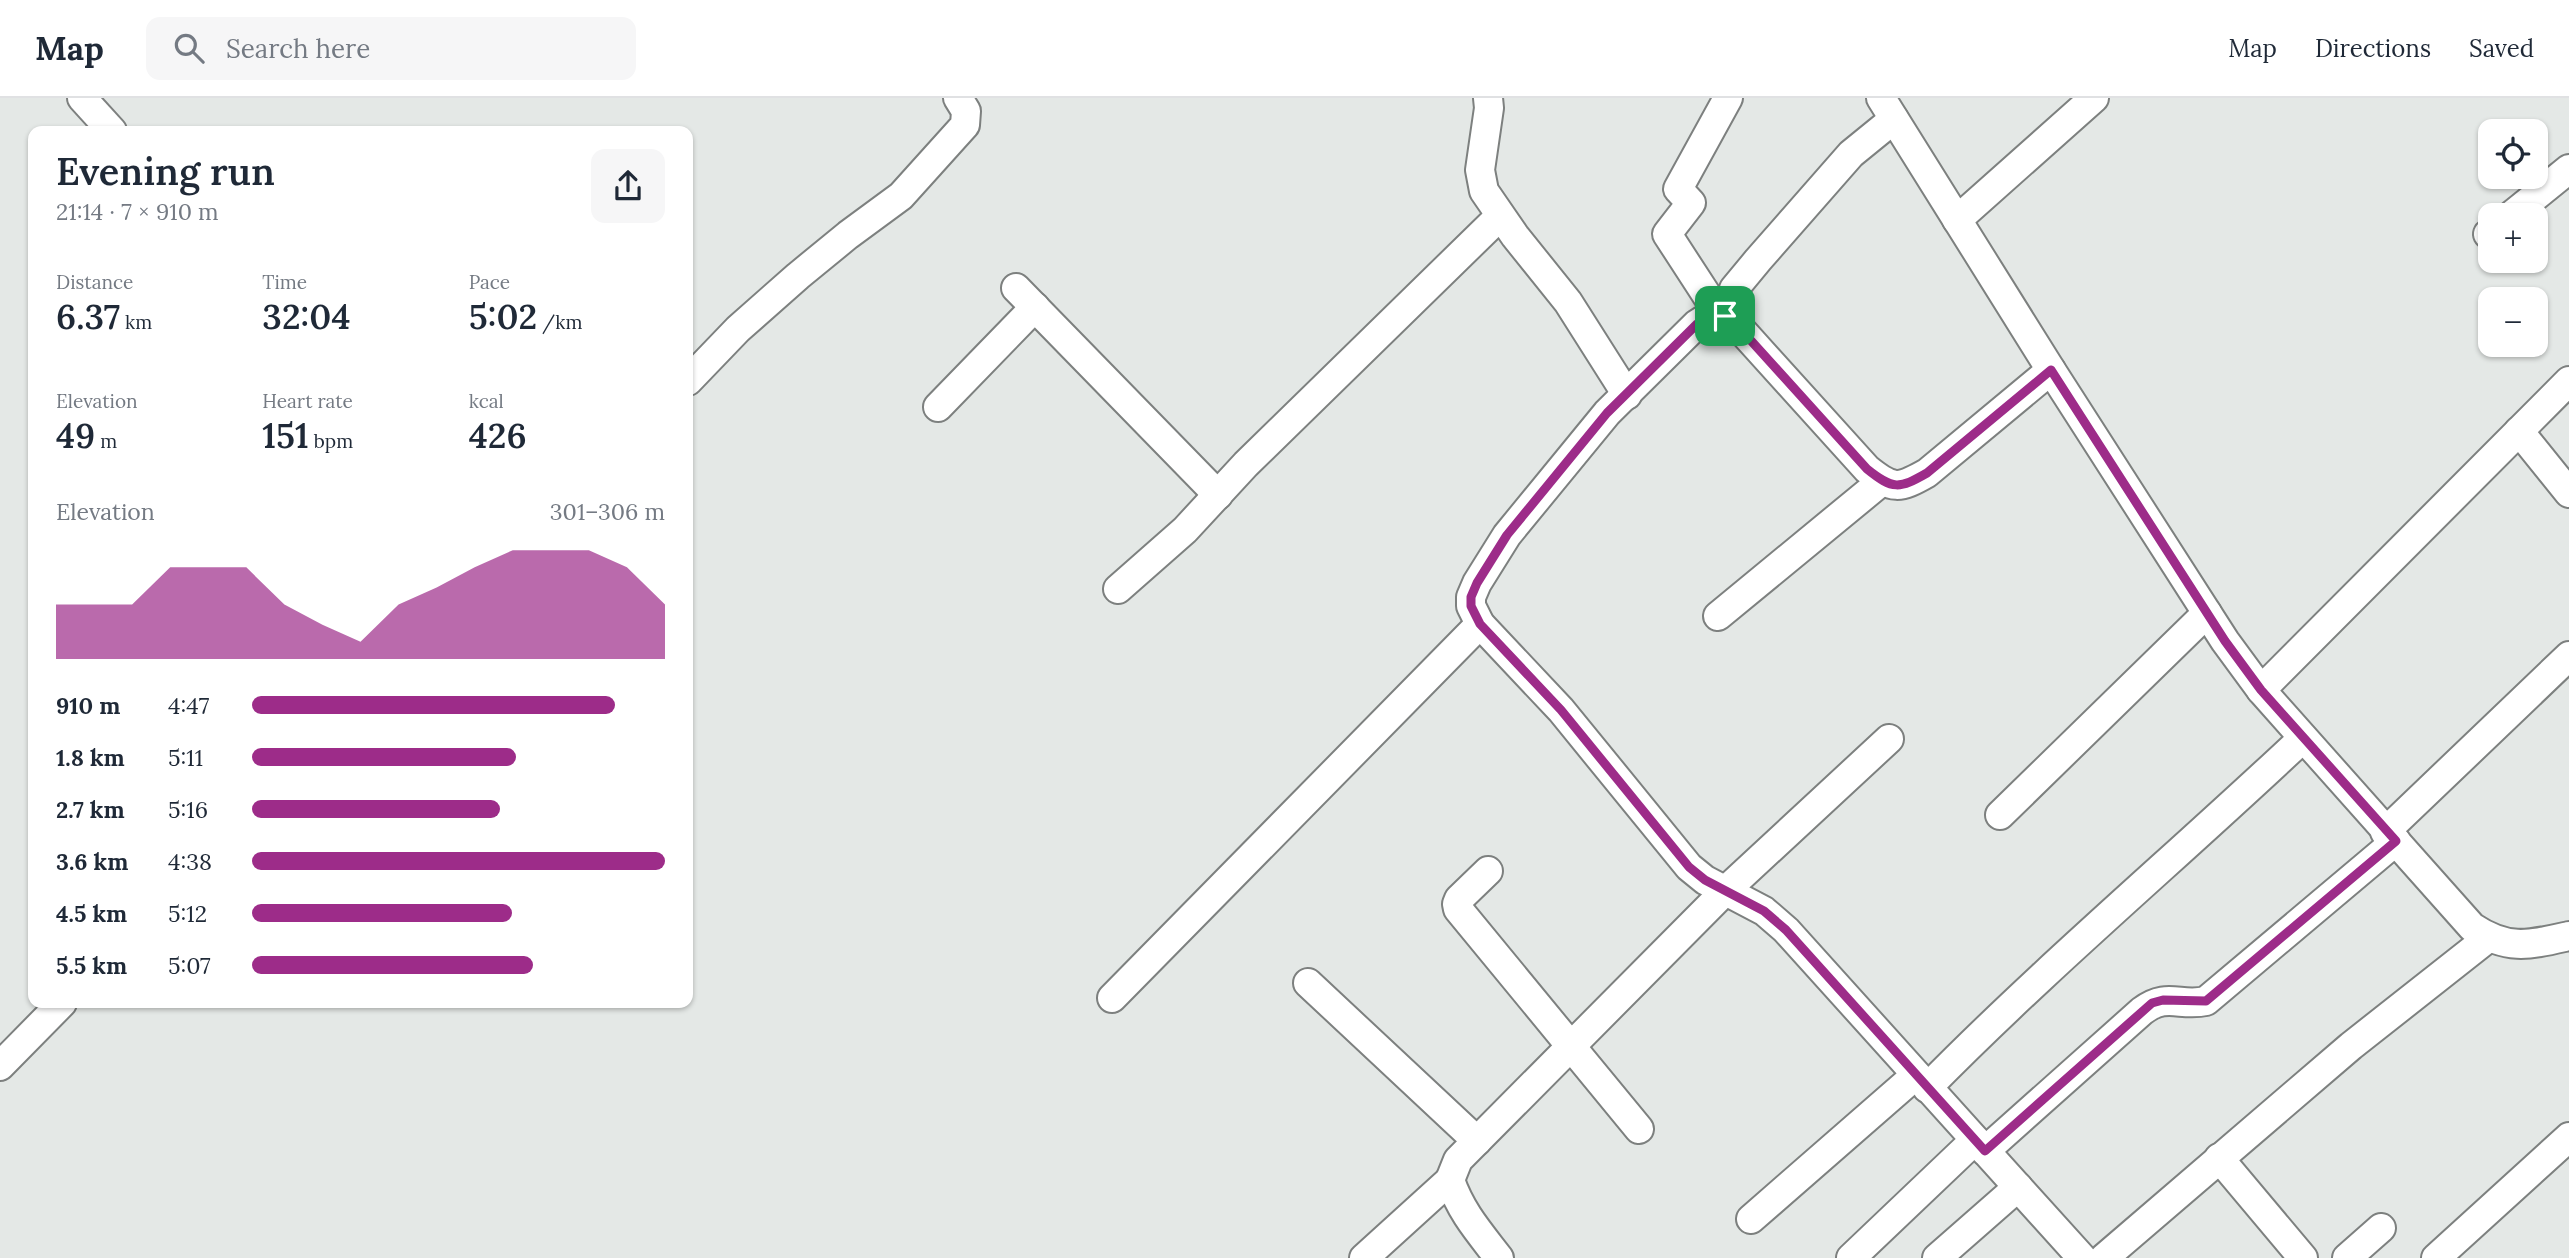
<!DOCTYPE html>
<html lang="en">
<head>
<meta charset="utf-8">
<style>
	body { margin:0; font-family:Lora,serif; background:#f6f6f7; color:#1f2937; height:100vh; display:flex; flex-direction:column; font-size:26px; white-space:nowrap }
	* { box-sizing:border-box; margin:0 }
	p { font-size:23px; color:#747a83 }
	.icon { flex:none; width:38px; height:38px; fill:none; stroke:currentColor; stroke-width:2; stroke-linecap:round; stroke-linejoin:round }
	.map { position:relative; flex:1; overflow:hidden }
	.sheet { position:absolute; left:28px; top:28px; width:665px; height:882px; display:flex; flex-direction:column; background:#fff; border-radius:14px; box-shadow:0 2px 5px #0004 }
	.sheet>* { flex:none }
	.fabs { position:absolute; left:2478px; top:21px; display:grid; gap:14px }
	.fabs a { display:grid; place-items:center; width:70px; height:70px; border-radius:14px; background:#fff; box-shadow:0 2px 5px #0004; font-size:35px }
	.pin { position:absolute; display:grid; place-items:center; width:60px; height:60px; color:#fff; margin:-30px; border-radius:14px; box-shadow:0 4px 10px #0006 }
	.round { display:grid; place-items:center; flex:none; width:74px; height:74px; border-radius:14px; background:#f6f6f7 }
	.summary { display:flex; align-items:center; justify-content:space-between; height:119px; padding:0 28px }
	h1 { font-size:38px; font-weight:600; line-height:52px }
	.stats { display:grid; grid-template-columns:repeat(3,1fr); gap:10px; height:119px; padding:7px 28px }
	.stats div { display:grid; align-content:center }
	.stats b { font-size:35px; font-weight:600 }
	.stats small { font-size:19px; font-weight:400 }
	.stats p { font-size:19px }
	.chart { height:196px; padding:14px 28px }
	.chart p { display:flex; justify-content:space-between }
	.chart svg { width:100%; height:126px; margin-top:7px; fill:#9d2c89; opacity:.7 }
	ul { padding:0 28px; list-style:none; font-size:23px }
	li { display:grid; grid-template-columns:112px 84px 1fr; align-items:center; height:52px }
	li i { height:18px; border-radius:9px; background:#9d2c89 }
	header { display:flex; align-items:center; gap:42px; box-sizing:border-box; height:98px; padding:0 35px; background:#fff; border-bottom:2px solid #e0e1e3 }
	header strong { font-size:33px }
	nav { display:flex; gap:38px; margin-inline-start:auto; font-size:24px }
	.search { width:490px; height:63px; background:#f6f6f7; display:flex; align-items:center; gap:18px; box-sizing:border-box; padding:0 24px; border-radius:14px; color:#747a83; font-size:26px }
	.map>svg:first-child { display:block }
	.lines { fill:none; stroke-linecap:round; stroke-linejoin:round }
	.minor-casing { stroke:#7d807f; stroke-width:32 }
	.minor { stroke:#fff; stroke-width:28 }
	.route-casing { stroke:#fff; stroke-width:14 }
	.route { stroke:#9d2c89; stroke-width:9 }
</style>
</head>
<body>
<header>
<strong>Map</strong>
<div class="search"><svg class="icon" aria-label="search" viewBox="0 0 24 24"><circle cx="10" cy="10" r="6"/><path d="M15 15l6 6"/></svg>Search here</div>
<nav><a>Map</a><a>Directions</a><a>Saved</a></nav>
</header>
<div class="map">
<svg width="2569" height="1160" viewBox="0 0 2569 1160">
	<rect width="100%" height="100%" fill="#e4e8e6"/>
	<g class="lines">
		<g class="minor-casing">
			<g id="minor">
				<polyline points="82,0 112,33"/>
				<polyline points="1488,0 1489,10 1480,72 1484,93 1515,138 1568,204 1627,297"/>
				<path d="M1881,0L2051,272L2225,543L2261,592L2472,829C2508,853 2529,847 2569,838"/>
				<polyline points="2512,117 2569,71"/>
				<polyline points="1957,122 2094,0"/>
				<polyline points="2488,136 2490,135"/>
				<polyline points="1016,190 1218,397"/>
				<polyline points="1719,216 1667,136 1691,105 1678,91 1728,0"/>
				<polyline points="1725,218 1734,191 1758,162 1851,56 1894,21"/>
				<path d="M2051,272L1927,375C1899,391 1893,392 1867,371L1735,225L1719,216L1708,219L1697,226L1607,315L1507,437L1477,485L1471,499V508L1480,526L1561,612L1689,769L1705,782L1764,813L1786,832L2082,1160"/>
				<polyline points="688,283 738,231 798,178 848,137 901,98 965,27 966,13 958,0"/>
				<polyline points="938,309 1035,209"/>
				<polyline points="2519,333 2569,395"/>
				<polyline points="1118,491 1185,432 1246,366 1500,118"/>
				<polyline points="1718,518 1882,383"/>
				<polyline points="2261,592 2569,283"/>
				<polyline points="2000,717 2207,515"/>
				<polyline points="2385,734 2569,558"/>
				<polyline points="1488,773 1459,801 1457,806 1458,811 1639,1031"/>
				<polyline points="1308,885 1477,1043"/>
				<polyline points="1112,900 1480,526"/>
				<polyline points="0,968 62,905"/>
				<path d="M1927,990C2047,868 2179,757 2303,640"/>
				<path d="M1985,1053L2142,913C2167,894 2180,909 2206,903L2396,743"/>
				<polyline points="2219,1060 2303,1160"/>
				<polyline points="1751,1121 1916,977"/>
				<polyline points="1364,1160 1450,1082"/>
				<path d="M1499,1160C1479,1134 1461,1114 1450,1082L1458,1062L1725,793L1889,641"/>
				<polyline points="1851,1160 1975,1042"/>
				<polyline points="1937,1160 2018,1089"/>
				<polyline points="2104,1160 2351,948 2488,840"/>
				<polyline points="2347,1160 2381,1130"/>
				<polyline points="2436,1160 2569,1039"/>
			</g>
		</g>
		<use href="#minor" class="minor"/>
	</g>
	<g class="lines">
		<g class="route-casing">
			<path id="route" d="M1719,216L1735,225L1867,371C1893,392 1899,391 1927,375L2051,272L2225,543L2261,592L2396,743L2206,903L2163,902L2152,905L1985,1053L1786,832L1764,813L1705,782L1689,769L1561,612L1480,526L1471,508V499L1477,485L1507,437L1607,315L1697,226L1708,219Z"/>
		</g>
		<use href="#route" class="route"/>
	</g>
</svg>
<div class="fabs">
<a><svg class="icon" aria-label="locate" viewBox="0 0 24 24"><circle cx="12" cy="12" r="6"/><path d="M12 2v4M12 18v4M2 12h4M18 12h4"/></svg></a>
<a>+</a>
<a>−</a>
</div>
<div class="pin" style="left:1725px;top:218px;background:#1e9e55"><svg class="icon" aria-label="arrive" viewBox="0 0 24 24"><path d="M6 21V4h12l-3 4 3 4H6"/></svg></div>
<section class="sheet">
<div class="summary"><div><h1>Evening run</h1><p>21:14 · 7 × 910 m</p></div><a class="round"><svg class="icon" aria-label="share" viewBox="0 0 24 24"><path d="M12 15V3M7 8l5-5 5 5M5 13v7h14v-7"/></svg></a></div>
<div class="stats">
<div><p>Distance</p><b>6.37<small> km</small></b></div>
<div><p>Time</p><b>32:04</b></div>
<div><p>Pace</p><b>5:02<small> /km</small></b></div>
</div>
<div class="stats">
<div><p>Elevation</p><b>49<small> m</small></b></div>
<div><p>Heart rate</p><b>151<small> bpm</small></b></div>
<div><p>kcal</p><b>426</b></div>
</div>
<div class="chart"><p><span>Elevation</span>301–306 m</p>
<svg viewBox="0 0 160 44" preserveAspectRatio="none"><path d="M0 44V25L10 25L20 25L30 12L40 12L50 12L60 25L70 32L80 38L90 25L100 19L110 12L120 6L130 6L140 6L150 12L160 25V44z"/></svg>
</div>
<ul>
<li><b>910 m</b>4:47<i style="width:88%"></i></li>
<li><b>1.8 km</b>5:11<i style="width:64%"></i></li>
<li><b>2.7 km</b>5:16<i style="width:60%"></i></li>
<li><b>3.6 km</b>4:38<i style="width:100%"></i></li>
<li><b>4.5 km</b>5:12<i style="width:63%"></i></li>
<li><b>5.5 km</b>5:07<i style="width:68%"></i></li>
</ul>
</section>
</div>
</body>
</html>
